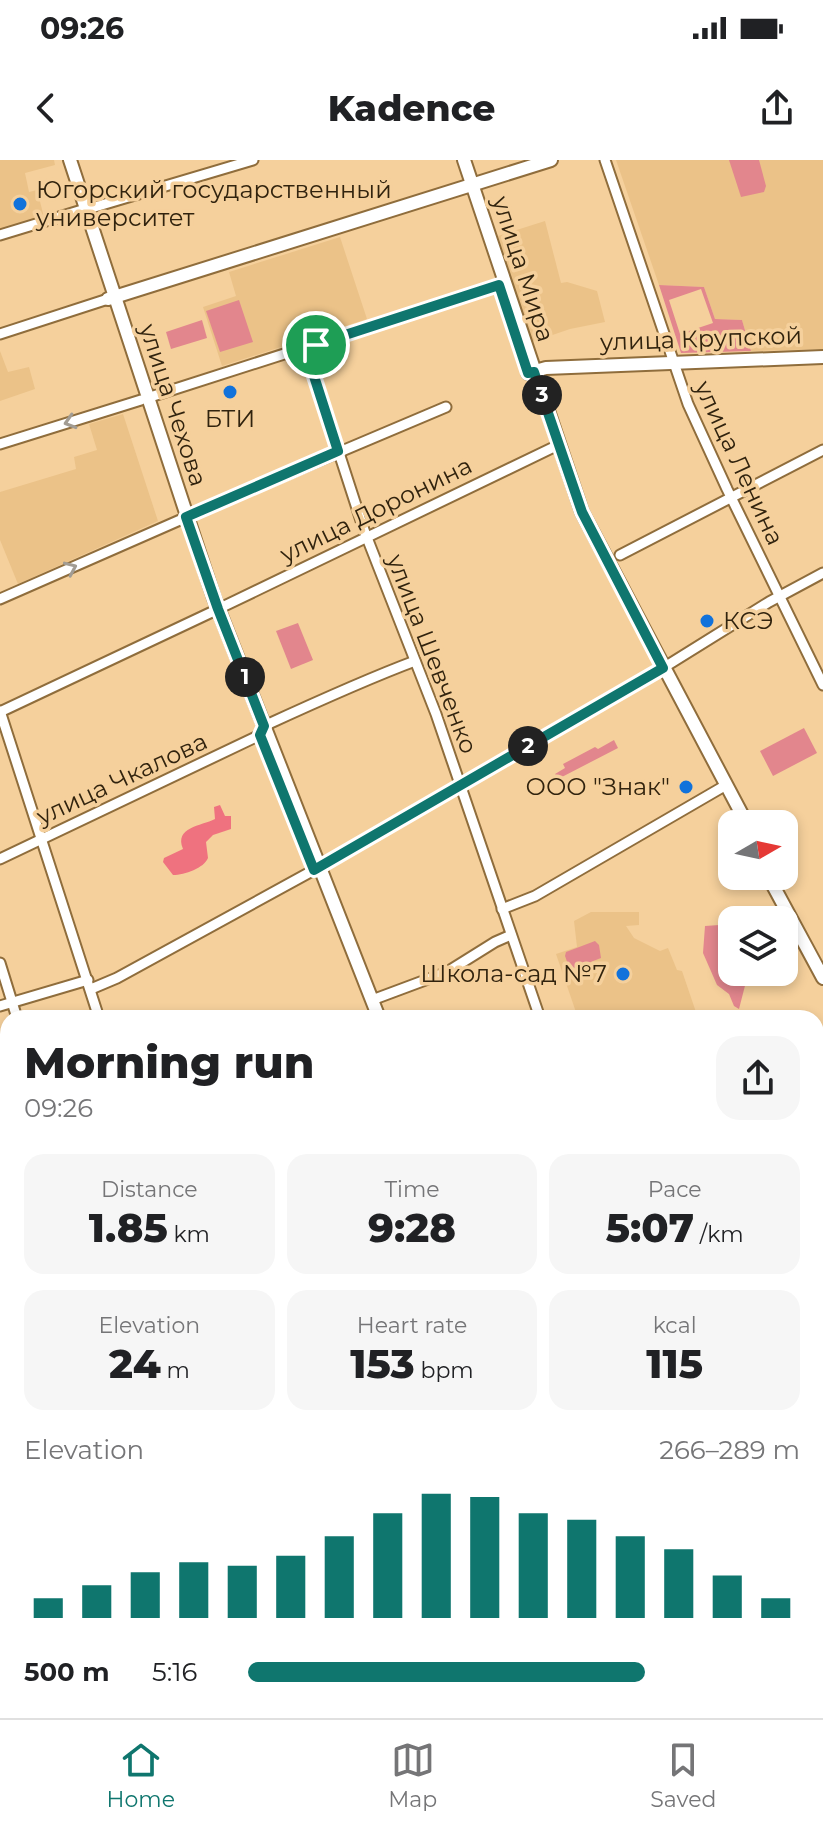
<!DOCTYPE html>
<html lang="en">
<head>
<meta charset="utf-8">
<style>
	body { margin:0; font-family:Montserrat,sans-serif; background:#f6f6f6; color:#202124; height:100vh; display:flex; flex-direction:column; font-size:30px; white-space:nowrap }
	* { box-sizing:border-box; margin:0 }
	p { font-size:26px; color:#757577 }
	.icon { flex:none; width:44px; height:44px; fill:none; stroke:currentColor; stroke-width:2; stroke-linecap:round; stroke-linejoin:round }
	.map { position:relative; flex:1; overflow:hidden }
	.side { position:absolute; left:0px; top:850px; width:824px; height:708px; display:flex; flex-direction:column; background:#fff; border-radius:24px 24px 0 0; box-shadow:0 4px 12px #0003 }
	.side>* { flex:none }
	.needle { width:52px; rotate:81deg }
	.controls { position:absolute; left:718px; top:650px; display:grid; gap:16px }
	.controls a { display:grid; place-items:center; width:80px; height:80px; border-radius:16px; background:#fff; box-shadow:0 4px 12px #0003; font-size:40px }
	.pin { position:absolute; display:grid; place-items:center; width:68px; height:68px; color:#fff; margin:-34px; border:4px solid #fff; border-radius:50%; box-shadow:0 2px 8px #0007 }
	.km { position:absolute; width:40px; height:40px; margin:-20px; border-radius:50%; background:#222; color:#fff; font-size:22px; line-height:40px; text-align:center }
	.round { display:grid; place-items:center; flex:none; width:84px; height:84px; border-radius:24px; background:#f6f6f6 }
	.head { display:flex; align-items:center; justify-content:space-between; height:136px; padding:0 24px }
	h1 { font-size:44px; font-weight:800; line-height:60px }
	.stats { display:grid; grid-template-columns:repeat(3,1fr); gap:12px; height:136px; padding:8px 24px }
	.stats div { display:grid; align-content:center; border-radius:20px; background:#f6f6f6; text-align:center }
	.stats b { font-size:40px; font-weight:800 }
	.stats small { font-size:22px; font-weight:400 }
	.stats p { font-size:22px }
	.chart { height:224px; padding:16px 24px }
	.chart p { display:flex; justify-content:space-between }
	.chart svg { width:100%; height:144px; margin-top:8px; stroke:#0f766e; stroke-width:6 }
	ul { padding:0 24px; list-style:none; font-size:26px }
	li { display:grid; grid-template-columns:128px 96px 1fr; align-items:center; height:60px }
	li i { height:20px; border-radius:10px; background:#0f766e }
	.status { display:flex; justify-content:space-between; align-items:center; height:56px; padding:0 40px; background:#fff; direction:ltr }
	.status svg { height:22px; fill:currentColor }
	header { display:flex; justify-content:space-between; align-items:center; height:104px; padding:0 24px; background:#fff; font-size:36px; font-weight:800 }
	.tabs { display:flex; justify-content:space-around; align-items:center; height:112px; border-top:2px solid #e0e0e0; background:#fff; font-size:22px; color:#757577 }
	.tabs a { display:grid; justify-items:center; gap:4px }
	.tabs .on { color:#0f766e }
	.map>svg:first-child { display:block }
	.built { fill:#ebc288 }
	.green { fill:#e2868d; fill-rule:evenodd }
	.forest { fill:#ef727f }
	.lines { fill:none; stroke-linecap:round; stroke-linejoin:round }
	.minor-casing { stroke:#8f6d3c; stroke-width:13 }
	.major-casing { stroke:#8f6d3c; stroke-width:16 }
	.minor { stroke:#fff; stroke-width:9 }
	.major { stroke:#fff; stroke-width:12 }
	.oneway { stroke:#a29c93 }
	.route-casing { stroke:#fff; stroke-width:16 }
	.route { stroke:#0f766e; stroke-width:10 }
	.poi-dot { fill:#1172db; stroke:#f5d09c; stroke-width:3 }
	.labels { text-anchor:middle; stroke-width:7; stroke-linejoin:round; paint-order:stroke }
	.poi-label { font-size:24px; fill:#31230e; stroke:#f5d09c; text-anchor:start }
	.street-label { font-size:24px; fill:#31230e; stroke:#f5d09c }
</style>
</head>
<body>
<div class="status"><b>09:26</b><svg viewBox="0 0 49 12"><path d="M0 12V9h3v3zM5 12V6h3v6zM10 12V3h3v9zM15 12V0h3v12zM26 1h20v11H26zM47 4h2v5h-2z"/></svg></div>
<header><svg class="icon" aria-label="back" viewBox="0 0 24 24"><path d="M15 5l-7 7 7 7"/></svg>Kadence<svg class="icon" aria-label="share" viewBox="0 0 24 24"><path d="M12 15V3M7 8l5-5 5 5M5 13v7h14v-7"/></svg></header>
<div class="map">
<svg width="823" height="1558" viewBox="0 0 823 1558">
	<rect width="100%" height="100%" fill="#f5d09c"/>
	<g class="built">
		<polygon points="0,0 54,0 55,5 25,13 29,32 37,30 44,57 0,69"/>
		<polygon points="616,0 823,0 823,189 751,191 742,160 715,159 704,127 659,125"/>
		<polygon points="545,61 561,123 567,122 597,131 605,162 570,169 532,182 498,76"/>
		<polygon points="340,77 367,159 222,206 203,147 236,136 229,112"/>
		<polygon points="0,191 8,212 29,207 35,229 0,241"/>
		<polygon points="123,254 158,361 18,424 0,380 0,332 76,309 74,297 97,290 89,264"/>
		<polygon points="591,752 639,752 639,765 626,766 634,778 660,791 668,788 677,810 682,811 698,858 578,858 556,794 577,787 574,761"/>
		<polygon points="816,1255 819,1255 818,1316 823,1312 823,1454 816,1455"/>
	</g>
	<g class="green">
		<polygon points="729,0 759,0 766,26 764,32 741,37"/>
		<path d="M659,125L704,127L715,159L742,160L751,191L681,193ZM701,129L713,163L680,174L669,140Z"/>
		<polygon points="239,140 253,182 220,192 206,151"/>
		<polygon points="202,160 207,178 171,189 166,172"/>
		<polygon points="298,463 313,500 291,509 276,471"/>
		<polygon points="804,568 817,593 773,616 760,591"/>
		<polygon points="614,580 618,588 558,619 555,614 565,608 563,604 595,587 598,589"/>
		<polygon points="719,765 732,785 732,812 747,812 748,814 739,849 734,846 729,834 717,825 703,793 705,766"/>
		<polygon points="595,781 599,785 601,798 575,808 569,807 565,796 566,792"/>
	</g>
	<g class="forest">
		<path d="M220,645L225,656H231V669L213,675L206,682L208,698C204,708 185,715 173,715L163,702L164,698L183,689C174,667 201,666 215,659L214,647Z"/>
		<polygon points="283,1550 565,1550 566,1558 282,1558"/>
	</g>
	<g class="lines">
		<g class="minor-casing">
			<g id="minor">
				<polyline points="605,0 688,244 727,329 823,525"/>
				<polyline points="88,49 253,0"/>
				<polyline points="0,75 82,50"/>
				<polyline points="0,174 108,139"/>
				<polyline points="305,188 364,370 436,554 540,858"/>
				<polyline points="147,238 499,125"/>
				<polyline points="0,284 141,240"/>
				<polyline points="186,357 446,247"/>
				<polyline points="620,395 823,290"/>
				<polyline points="0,439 180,360"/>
				<polyline points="218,449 552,288"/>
				<polyline points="663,508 769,442 823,413"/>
				<polyline points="0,551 99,858"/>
				<polyline points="0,552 212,452"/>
				<path d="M264,566C314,543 364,520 415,501"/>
				<polyline points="0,699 260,575"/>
				<polyline points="320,706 658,511"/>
				<polyline points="502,749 535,736 721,628"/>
				<polyline points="0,803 17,858"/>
				<polyline points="91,829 117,818 314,710"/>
				<polyline points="372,840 447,812 495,782 511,775"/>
				<polyline points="0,846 88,820"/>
				<polyline points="0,1021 8,1018"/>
				<polyline points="0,1033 8,1059"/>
				<polyline points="816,1110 823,1122"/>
				<polyline points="0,1224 8,1218"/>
				<polyline points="0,1311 8,1305"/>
				<polyline points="0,1400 8,1393"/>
				<polyline points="150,1558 161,1550"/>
			</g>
		</g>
		<g class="major-casing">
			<g id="major">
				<polyline points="70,0 214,438 379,858"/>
				<polyline points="464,0 582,352 747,664"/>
				<polyline points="108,139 551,0"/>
				<polyline points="528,213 546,208 823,197"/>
				<polyline points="768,716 823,818"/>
				<polyline points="816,921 823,917"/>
				<polyline points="0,1496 8,1490"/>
				<polyline points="581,1550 585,1558"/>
			</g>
		</g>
		<use href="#minor" class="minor"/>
		<use href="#major" class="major"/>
	</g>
	<defs><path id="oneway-chevron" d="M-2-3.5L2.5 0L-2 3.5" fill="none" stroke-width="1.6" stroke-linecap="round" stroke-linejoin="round" transform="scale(2)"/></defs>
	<g class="oneway">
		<use href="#oneway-chevron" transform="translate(70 262) rotate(163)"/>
		<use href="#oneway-chevron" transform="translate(71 408) rotate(-24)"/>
	</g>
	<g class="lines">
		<g class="route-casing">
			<polygon id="route" points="499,125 528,213 534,212 582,352 663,508 314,710 260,575 264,566 218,449 186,357 338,291 305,188"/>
		</g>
		<use href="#route" class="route"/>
	</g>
	<g class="poi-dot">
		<circle cx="20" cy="44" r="8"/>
		<circle cx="230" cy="232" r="8"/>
		<circle cx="707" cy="461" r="8"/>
		<circle cx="686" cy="627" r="8"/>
		<circle cx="623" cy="814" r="8"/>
	</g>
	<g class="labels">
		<g class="poi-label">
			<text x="36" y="38">Югорский государственный<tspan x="36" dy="28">университет</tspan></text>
			<text x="230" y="267" text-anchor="middle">БТИ</text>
			<text x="723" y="469">КСЭ</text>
			<text x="670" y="635" text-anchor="end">ООО "Знак"</text>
			<text x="607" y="822" text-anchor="end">Школа-сад №7</text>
		</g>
		<g class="street-label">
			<text transform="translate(523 109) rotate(72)" y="8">улица Мира</text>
			<text transform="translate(701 179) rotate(-2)" y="8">улица Крупской</text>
			<text transform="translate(173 245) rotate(72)" y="8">улица Чехова</text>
			<text transform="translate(739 303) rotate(65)" y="8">улица Ленина</text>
			<text transform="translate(376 350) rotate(-26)" y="8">улица Доронина</text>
			<text transform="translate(432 494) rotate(69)" y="8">улица Шевченко</text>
			<text transform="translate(122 619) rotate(-25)" y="8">улица Чкалова</text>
		</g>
	</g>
</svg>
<div class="controls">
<a><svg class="needle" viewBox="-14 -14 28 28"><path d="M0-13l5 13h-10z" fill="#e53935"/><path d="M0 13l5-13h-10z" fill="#757577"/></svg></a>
<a><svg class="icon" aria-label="layers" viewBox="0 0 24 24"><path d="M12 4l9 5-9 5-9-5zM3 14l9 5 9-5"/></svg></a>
</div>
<div class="pin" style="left:316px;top:185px;background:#1e9e55"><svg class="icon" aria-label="arrive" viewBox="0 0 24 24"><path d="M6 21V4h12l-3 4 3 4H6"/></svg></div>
<b class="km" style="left:245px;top:517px">1</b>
<b class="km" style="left:528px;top:586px">2</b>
<b class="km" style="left:542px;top:235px">3</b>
<section class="side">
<div class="head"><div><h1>Morning run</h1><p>09:26</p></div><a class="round"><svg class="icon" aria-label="share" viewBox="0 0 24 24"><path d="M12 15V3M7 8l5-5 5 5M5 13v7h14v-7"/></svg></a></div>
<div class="stats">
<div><p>Distance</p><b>1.85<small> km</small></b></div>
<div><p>Time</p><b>9:28</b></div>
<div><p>Pace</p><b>5:07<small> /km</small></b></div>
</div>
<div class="stats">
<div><p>Elevation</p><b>24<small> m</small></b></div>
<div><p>Heart rate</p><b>153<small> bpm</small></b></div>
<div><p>kcal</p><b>115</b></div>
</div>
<div class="chart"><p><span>Elevation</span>266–289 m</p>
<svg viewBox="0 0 160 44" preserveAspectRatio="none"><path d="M5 44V38M15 44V34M25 44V30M35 44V27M45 44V28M55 44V25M65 44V19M75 44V12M85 44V6M95 44V7M105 44V12M115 44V14M125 44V19M135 44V23M145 44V31M155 44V38"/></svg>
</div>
<ul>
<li><b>500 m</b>5:16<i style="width:72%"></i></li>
</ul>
</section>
</div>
<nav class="tabs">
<a class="on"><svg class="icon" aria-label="home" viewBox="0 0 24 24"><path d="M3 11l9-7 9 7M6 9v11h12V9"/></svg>Home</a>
<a><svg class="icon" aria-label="map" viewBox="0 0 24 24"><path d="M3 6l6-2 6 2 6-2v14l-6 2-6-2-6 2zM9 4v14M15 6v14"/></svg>Map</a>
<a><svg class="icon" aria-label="saved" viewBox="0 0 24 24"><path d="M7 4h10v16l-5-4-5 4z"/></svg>Saved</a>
</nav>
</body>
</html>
